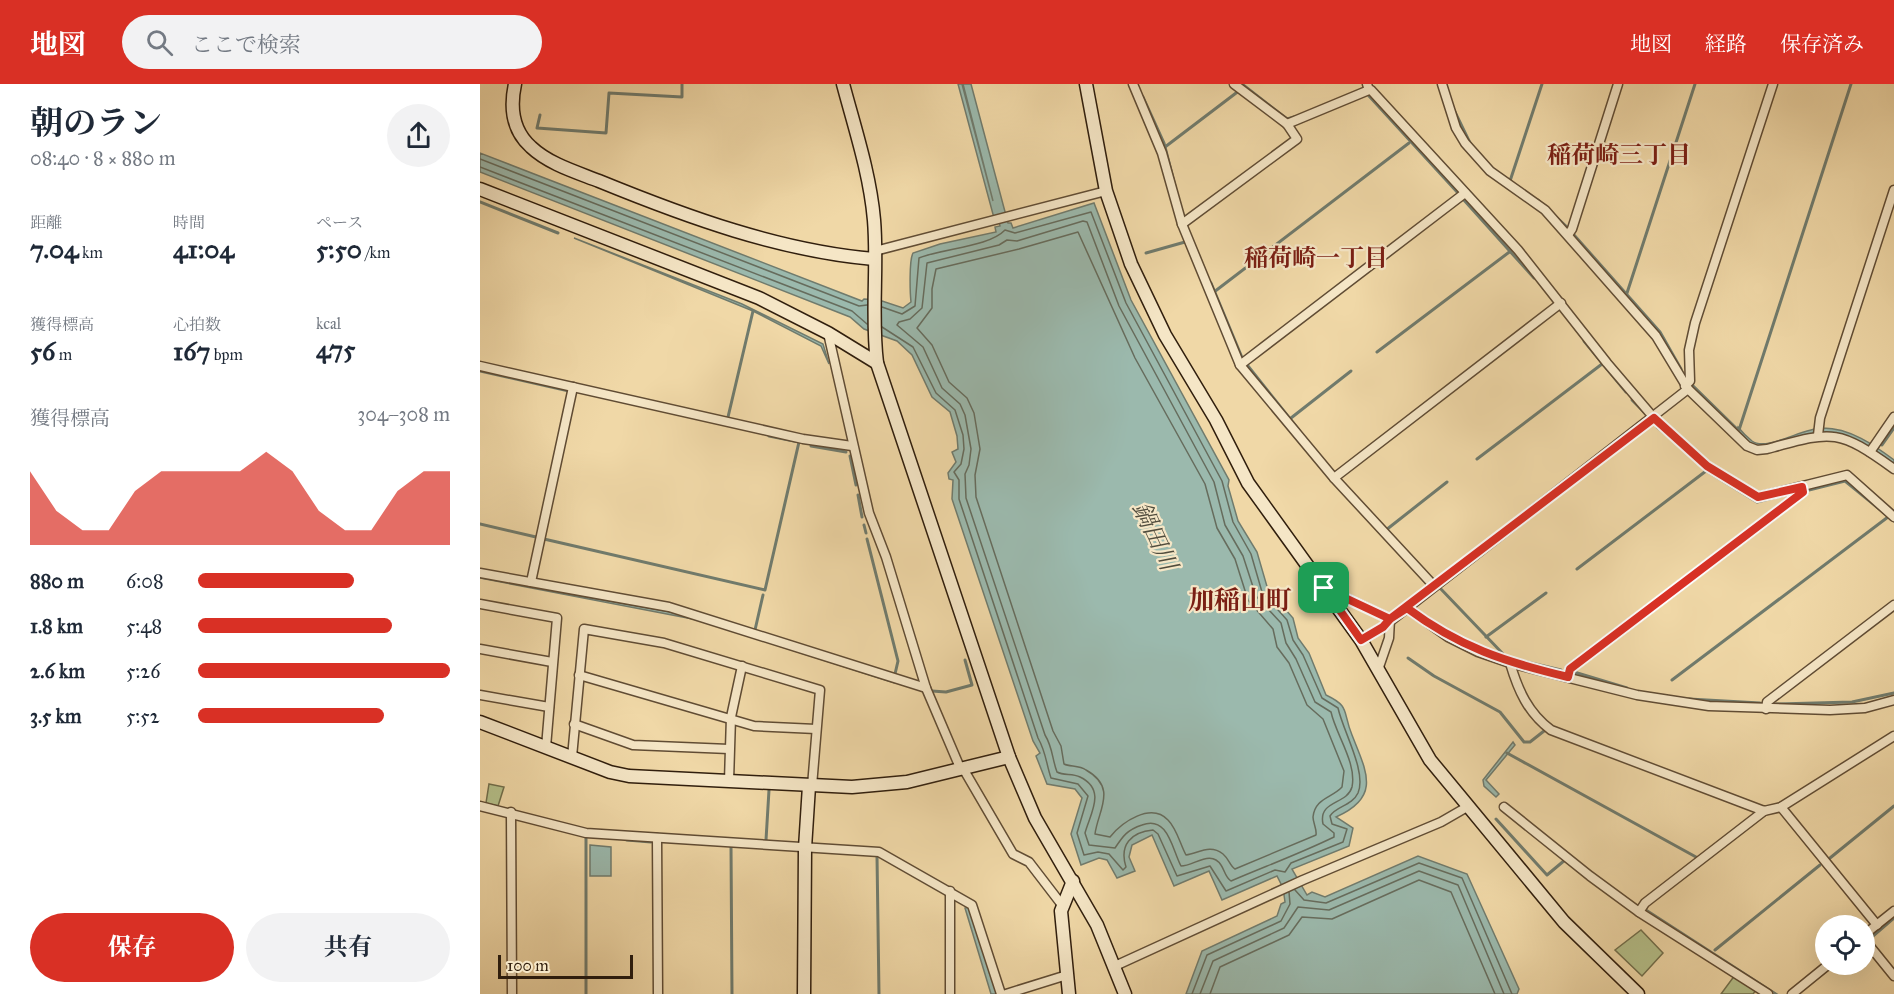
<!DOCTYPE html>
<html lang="ja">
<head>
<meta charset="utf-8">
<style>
	body { margin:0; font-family:"IM FELL Great Primer","Noto Serif JP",serif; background:#f2f2f3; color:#1f2937; height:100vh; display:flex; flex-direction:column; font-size:22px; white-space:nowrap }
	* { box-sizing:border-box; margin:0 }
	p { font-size:20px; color:#747a83 }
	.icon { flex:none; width:33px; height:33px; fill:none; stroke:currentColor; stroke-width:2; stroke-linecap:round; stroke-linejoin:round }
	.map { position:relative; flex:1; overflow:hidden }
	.details { display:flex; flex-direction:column; background:#fff; width:480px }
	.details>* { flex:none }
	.buttons { position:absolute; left:1335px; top:831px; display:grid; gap:12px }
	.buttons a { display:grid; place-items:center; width:60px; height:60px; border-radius:50%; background:#fff; box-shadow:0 6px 24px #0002; font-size:30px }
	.scale { position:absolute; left:18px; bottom:15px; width:135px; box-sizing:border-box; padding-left:6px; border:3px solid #301e0d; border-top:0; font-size:16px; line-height:21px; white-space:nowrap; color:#301e0d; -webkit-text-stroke:4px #f5e6c6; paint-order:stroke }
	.pin { position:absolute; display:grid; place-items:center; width:51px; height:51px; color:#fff; margin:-26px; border-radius:12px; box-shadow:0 3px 9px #0006 }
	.round { display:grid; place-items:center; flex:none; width:63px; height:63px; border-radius:32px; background:#f2f2f3 }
	.overview { display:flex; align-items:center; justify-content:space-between; height:102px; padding:0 30px }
	h1 { font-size:33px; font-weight:700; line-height:45px }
	.stats { display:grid; grid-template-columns:repeat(3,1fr); gap:9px; height:102px; padding:6px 30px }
	.stats div { display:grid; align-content:center }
	.stats b { font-size:26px; font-weight:700 }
	.stats small { font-size:16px; font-weight:400 }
	.stats p { font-size:16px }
	.chart { height:168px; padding:12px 30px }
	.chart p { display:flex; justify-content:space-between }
	.chart svg { width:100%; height:108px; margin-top:6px; fill:#d93025; opacity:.7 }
	.cta { display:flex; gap:12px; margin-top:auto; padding:12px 30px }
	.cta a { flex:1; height:69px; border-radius:36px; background:#d93025; color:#fff; font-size:24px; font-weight:700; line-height:69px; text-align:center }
	.cta a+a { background:#f2f2f3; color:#1f2937 }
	ul { padding:0 30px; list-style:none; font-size:20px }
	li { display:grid; grid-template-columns:96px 72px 1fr; align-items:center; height:45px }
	li i { height:15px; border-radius:8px; background:#d93025 }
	header { display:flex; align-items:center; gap:36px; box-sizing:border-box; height:84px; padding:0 30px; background:#d93025; color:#fff }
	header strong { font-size:28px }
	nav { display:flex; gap:33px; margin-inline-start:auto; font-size:21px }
	.search { width:420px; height:54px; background:#f2f2f3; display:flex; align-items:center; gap:15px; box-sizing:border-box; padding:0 21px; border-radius:33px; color:#747a83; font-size:22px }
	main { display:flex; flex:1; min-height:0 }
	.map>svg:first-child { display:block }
	.green { fill:#b5c08a; stroke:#726f4c; stroke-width:1.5 }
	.water { fill:#9bb9ad; stroke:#707b6d; stroke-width:1.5 }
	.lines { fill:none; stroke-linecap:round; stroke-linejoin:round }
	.shore { stroke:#666c5d; stroke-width:1.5 }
	.stream { stroke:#707b6d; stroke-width:3 }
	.street-casing { stroke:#604c34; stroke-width:11 }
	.secondary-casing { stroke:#301e0d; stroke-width:15 }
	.street { stroke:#f5e6c6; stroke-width:8 }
	.secondary { stroke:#f5e6c6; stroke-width:12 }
	.route-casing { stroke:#fff; stroke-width:12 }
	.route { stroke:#d93025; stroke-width:8 }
	.labels { text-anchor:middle; stroke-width:4.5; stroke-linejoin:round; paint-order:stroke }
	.neighbourhood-label { font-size:24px; font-weight:bold; fill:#7a1f14; stroke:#f5e6c6 }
	.water-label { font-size:24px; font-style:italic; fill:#504c3d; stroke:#f5e6c6 }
	.quarter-label { font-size:26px; font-weight:bold; fill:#7a1f14; stroke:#f5e6c6 }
</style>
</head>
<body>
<header>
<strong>地図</strong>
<div class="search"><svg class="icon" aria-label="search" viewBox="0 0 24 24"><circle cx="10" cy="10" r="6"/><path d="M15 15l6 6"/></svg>ここで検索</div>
<nav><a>地図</a><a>経路</a><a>保存済み</a></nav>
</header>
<main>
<section class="details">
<div class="overview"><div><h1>朝のラン</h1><p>08:40 · 8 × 880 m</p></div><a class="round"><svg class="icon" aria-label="share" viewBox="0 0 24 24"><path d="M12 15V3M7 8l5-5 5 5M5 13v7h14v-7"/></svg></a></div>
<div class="stats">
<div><p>距離</p><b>7.04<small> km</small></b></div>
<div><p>時間</p><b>41:04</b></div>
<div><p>ペース</p><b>5:50<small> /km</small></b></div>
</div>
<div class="stats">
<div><p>獲得標高</p><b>56<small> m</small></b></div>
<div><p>心拍数</p><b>167<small> bpm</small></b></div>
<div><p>kcal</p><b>475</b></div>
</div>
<div class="chart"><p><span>獲得標高</span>304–308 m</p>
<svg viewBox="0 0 160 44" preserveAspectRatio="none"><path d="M0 44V14L10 30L20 38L30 38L40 22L50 14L60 14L70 14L80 14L90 6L100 14L110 30L120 38L130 38L140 22L150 14L160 14V44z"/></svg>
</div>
<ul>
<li><b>880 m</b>6:08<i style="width:62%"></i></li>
<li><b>1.8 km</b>5:48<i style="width:77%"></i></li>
<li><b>2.6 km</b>5:26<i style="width:100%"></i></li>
<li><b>3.5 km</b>5:52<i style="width:74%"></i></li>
</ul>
<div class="cta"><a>保存</a><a>共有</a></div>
</section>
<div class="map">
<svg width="1414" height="910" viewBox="0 0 1414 910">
	<rect width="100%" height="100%" fill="#f0d8a7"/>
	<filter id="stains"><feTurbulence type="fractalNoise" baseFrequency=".00333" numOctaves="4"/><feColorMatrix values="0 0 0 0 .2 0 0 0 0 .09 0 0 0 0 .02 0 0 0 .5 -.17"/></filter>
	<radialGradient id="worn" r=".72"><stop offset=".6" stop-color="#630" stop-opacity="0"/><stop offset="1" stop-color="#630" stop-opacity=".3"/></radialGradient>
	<g class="green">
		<polygon points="9,700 24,703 18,722 6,719"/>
		<polygon points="1161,846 1183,869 1162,892 1135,866"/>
		<polygon points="1255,891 1277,905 1273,910 1241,910"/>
	</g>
	<g class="water">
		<path d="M478,0H482L513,117L483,0H491L528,139H531L533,144L614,119L651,216L749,396L748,402L758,437L777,468L788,506L813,534L818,554L829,569L846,611C871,623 862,627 872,651C886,687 902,713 856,733L873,744L869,762L812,785L827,811L832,808L845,813L938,772L987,790L1039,905L1037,910H706L722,867L797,832L801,820L805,818L803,804L797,792L742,816L729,787L694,802L672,751L652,761L649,773L655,787L637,794L627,776L619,774L601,781L591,750L602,714L595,705L567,700L556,672L560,669L553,657L472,415L473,396L469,395L468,389L476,378L472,368L478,365L477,352L470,328L452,313L432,271L417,257L384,245L370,233L0,88V69L382,217L384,215L399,216L423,224L431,218C430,209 429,176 433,169L460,160L516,148L515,143L520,142L518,132L514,134Z"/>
		<polygon points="94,154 262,220 343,260 349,280 341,262 273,227"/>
		<path d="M1258,343C1262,348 1267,353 1272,357C1287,368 1324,343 1343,344C1370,344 1394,361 1414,376V382L1363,351L1346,348L1279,362L1271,360L1257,345Z"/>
		<polygon points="0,494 186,527 219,535 415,599 218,536"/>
		<polygon points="1033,658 1035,661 1006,696 1019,710 1016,713 1004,702 1003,696"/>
		<polygon points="110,761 131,763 131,792 110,792"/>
		<polygon points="490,823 517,910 511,910 485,824"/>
		<polygon points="1167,826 1297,910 1292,910 1165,828"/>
	</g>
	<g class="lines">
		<g class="shore">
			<polyline points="0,75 379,222 387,221"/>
			<polyline points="0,83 372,227 387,240"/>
			<path d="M603,137L607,138L639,222L734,398L745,441L763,472L776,512L801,539L806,559L816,575L835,618L851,628C856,651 877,679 872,703C867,721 838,716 843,740L854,749V753C819,770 786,782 751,797C745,793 745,787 741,781C731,765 714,782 701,782C692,765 688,731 662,741C647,746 643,752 635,764L609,761L605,749C610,730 627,706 600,693C592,689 584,692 577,688C572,675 573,664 565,651L486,414L485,390L489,381L491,365L485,331L480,320L462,304L443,263L417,241L419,238L430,235L442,224L447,179L519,161L527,156L537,157Z"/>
			<path d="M598,148L655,274L725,400L737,444L755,475L768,516L793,545L797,563L809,579L827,621L843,635L864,687L862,703C852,714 835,714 833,733C833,739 837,745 836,751L755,785C750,782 749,775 743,770C730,760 719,769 706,771C700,760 697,745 688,736C671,718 642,738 630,753L615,750C618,726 638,704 606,686C599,681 590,683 584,680L581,662L573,647L496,413L495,391L500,365L494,329L487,314L469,298L452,261L437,244L452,224V205L456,185L539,165Z"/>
			<path d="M402,223L422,230L435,222L439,174C463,164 509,163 525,146L535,149L611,128L646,219L742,397L753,438L771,470L782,508L807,536L813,556L823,571L842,614L858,624C863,647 887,688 878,709C872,722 856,722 850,732L852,740L867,745L863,758L811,779L805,788L795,786L746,807L730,782L697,792L678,750L673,746C651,748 639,761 646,783L643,786L629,770L618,768L604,771L597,749L608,712L598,700L571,694C566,679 566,668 558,654L479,415V396L474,388L481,380L484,365L483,351L475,326L456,309L433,263L402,243"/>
			<polyline points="815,806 824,816 846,819 939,779 982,794 1032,910"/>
			<polyline points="712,910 727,871 801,837 810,820 809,808"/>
			<polyline points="720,910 733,877 804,844 818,823 849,826 939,787 978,801 1024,910"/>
			<polyline points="730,910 740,883 809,851 822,833 852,835 939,796 971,808 1015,910"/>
		</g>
		<g class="stream">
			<polyline points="762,0 807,35 814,33"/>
			<polyline points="889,12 978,109"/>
			<polyline points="663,13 684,59 695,102"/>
			<polyline points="974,26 991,61"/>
			<polyline points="60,31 57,44 126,49 129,9 202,13 202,0"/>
			<polyline points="685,63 760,6"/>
			<polyline points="1030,97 1062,0"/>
			<polyline points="983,115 1054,194"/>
			<polyline points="1058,116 1088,144"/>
			<polyline points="0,118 78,149"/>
			<polyline points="1094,151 1180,248 1201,285"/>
			<polyline points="666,169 705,158"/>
			<polyline points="731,199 763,276"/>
			<polyline points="734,208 929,59"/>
			<polyline points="1147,209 1215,0"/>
			<polyline points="1104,257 1146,308"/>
			<polyline points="897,268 1032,166"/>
			<polyline points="768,282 819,346"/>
			<polyline points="0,287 89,307"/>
			<polyline points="1209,298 1258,346"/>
			<polyline points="1152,316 1164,328"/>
			<polyline points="248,333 273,227"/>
			<polyline points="811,334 871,287"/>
			<polyline points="1177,343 1194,357"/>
			<polyline points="1259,346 1371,0"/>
			<polyline points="1402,361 1414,344"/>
			<polyline points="331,362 366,368"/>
			<polyline points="370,372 376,401"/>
			<polyline points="997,375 1122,280"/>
			<polyline points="1225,386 1277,418 1309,410"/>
			<polyline points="1329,406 1365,397 1414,437"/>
			<polyline points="378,411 382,433"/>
			<polyline points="0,440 56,453"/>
			<polyline points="384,441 386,449"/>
			<polyline points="906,446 967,398"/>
			<polyline points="64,455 285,506 319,358 289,352"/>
			<polyline points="387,455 418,577 415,590"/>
			<polyline points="1097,485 1226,387"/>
			<polyline points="959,503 1026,573 1081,586"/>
			<polyline points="275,546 283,511"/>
			<polyline points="1006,553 1066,509"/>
			<polyline points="928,574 954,592 1020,628 1044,658 1050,658 1064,647"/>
			<polyline points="1094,588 1147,604"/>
			<polyline points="1192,596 1408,433"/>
			<polyline points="452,607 466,608 492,601 485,576"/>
			<polyline points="1209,615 1280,619"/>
			<polyline points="1296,620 1372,618 1414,609"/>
			<polyline points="1027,669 1216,773"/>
			<polyline points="1016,735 1067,791 1085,776"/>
			<polyline points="106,753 106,910"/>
			<polyline points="147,756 171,758"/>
			<polyline points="286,756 289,706"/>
			<polyline points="251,762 252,910"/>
			<polyline points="397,772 399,910"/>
			<polyline points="1350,774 1414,722"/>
			<polyline points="1393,852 1414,834"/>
			<polyline points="1235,866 1340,781"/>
		</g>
		<g class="street-casing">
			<g id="street">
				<polyline points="653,0 682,69 702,140 760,281 854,394 954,502"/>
				<polyline points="754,0 807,40"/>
				<polyline points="887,0 889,6 891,6 1038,166 1127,279 1174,334 1227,382 1278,413 1367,391 1414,433"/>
				<path d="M962,0L976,44L985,59L1010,87L1065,126L1176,252L1208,305L1267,362L1277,366L1287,365C1353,347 1357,344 1414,385"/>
				<polyline points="702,140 817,55 807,40 889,6"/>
				<polyline points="1088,151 1092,145 1138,0"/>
				<polyline points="395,167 626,107"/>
				<polyline points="348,249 389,429 406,473 446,604 481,686"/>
				<polyline points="760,281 985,109"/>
				<polyline points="0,282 323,355 372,362"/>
				<polyline points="1205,302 1210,297 1209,266 1215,239 1293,0"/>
				<polyline points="1338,351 1340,334 1414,106"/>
				<polyline points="1390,368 1414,333"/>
				<polyline points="854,394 1081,219"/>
				<polyline points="0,489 189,523 446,604"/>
				<polyline points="51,498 93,303"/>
				<polyline points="845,504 910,535 909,554 898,586"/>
				<polyline points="0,520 77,534 66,663"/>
				<polyline points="927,524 968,553 998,568 1030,579 1157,611 1229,622 1350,626 1385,624 1414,616"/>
				<polyline points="881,556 903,543 1208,305"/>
				<polyline points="0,565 72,578"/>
				<path d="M1030,579C1038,606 1048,629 1071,646L1284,727L1301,723L1414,652"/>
				<polyline points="99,591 274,642 336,645"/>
				<polyline points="1088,593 1090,585 1323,408 1322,403"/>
				<polyline points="0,611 69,623"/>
				<polyline points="1286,625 1287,618 1414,521"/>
				<polyline points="94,640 153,661 249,665"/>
				<polyline points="92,673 104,545 184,559 340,606 332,702"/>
				<polyline points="484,686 533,770 549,778 582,821"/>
				<polyline points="249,697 251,633 262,582"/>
				<polyline points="0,722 106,749 399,768 492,821 521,910"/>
				<polyline points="1024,723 1110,792 1159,828 1288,910"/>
				<polyline points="1301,723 1397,841"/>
				<polyline points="31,728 32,910"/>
				<polyline points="177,754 178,910"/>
				<polyline points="470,807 470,910"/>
				<polyline points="1159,828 1165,819 1284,727"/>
				<polyline points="1384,851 1414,827"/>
				<polyline points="1384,855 1414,892"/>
				<polyline points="635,882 823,796 961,738 987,723"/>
				<polyline points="526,910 587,891"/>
				<polyline points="1312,910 1349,880"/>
			</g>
		</g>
		<g class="secondary-casing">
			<g id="secondary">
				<path d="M35,0C30,23 32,46 51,63C69,80 96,88 119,97C207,133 300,167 394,175"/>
				<path d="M363,0C375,45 390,90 394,136C398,184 391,231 397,279L529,673L555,734L617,841L645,910"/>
				<polyline points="606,0 626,107 651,180 685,251 736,336 768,399 881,556 950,676 1084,838 1158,910"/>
				<polyline points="0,105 279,214 348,249 397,279"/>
				<polyline points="0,638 130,688 149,692 372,703 427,698 529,673"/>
				<polyline points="324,910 325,764 329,702"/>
				<polyline points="589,910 581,827 593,797"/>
			</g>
		</g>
		<use href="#street" class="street"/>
		<use href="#secondary" class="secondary"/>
	</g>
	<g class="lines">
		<g class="route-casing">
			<path id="route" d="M844,504L910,535L927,524C979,563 1025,578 1088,593L1090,585L1323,408L1322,403L1278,413L1227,382L1174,334L910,535L903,543L881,556L844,504"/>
		</g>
		<use href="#route" class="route"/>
	</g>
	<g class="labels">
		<g class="neighbourhood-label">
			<text x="1139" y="79">稲荷崎三丁目</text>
			<text x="836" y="182">稲荷崎一丁目</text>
		</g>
		<g class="water-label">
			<text transform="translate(675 452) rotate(65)" y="8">鍋田川</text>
		</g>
		<g class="quarter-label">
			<text x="760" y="525">加稲山町</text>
		</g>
	</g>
	<rect width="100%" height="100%" filter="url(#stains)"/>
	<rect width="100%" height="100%" fill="url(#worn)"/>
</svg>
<div class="buttons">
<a><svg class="icon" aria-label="locate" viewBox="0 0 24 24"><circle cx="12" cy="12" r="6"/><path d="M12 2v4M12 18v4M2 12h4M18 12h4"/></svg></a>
</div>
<div class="scale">100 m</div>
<div class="pin" style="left:844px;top:504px;background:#1e9e55"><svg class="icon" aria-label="arrive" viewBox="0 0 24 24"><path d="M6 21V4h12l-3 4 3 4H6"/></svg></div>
</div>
</main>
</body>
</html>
